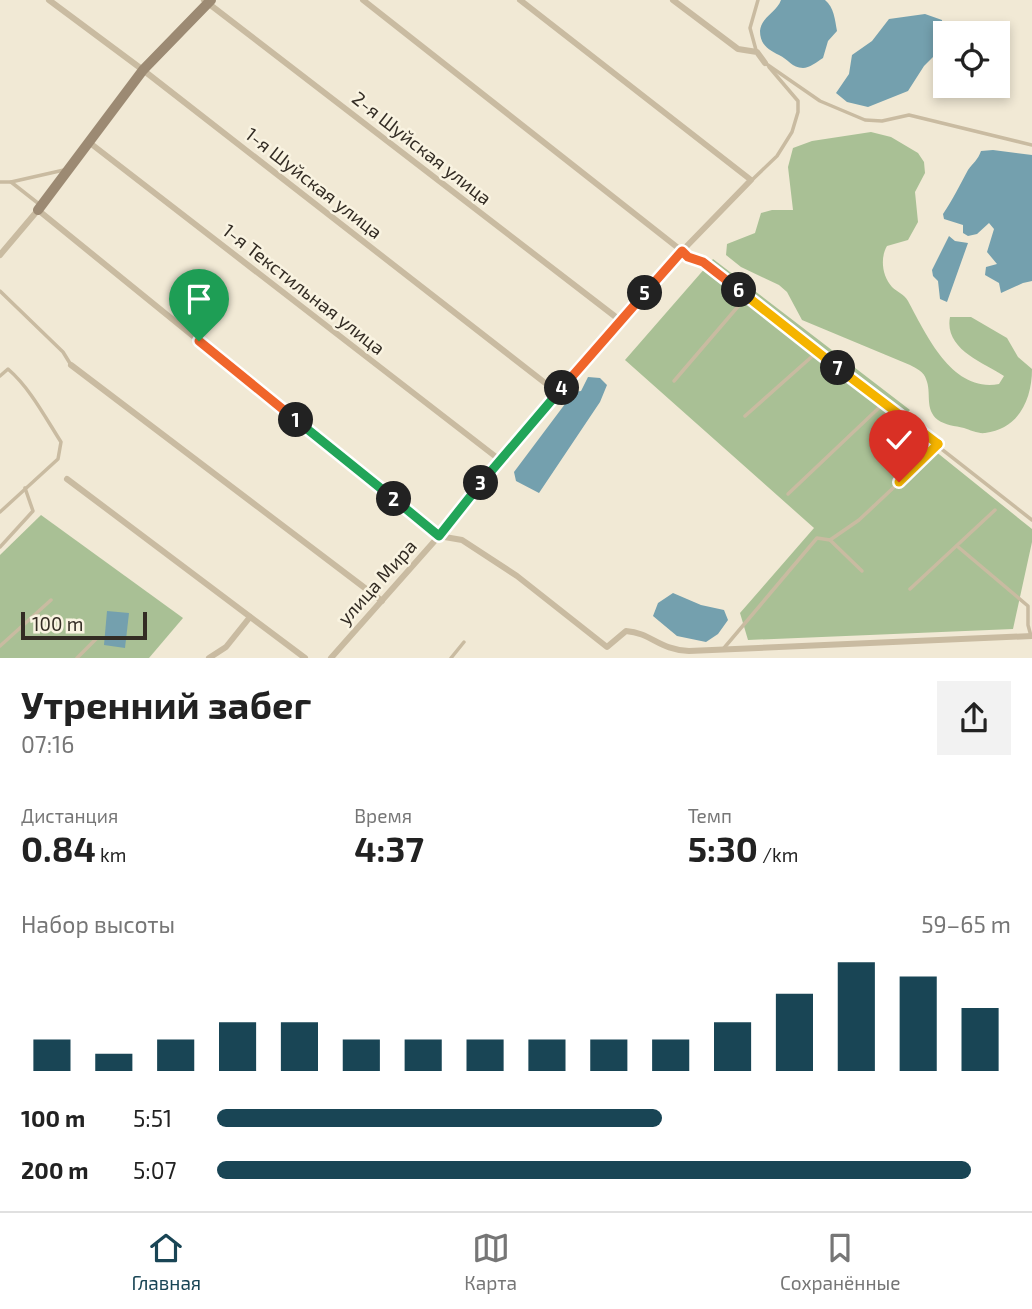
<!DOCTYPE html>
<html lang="ru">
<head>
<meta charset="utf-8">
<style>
	body { margin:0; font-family:"Exo 2",sans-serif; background:#f2f2f2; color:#222; height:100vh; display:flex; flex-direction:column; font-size:26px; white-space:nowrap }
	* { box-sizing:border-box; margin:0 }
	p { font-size:23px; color:#767676 }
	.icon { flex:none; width:38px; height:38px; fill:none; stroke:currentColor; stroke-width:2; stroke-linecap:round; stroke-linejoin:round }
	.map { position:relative; height:658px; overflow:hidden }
	.drawer { display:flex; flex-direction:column; background:#fff; flex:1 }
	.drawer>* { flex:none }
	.controls { position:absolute; left:933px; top:21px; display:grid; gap:14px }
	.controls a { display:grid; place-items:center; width:77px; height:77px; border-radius:0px; background:#fff; box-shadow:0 4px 10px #0003; font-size:35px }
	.scale { position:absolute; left:21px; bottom:18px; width:126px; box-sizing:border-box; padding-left:7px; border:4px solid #332c24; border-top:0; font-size:19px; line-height:24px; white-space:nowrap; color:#332c24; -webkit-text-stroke:5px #f9f3e1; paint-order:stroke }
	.pin { position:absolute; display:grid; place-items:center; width:60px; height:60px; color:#fff; margin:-72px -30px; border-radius:50% 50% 50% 0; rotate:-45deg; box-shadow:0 0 7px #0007 }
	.pin .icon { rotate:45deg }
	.km { position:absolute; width:35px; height:35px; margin:-18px; border-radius:50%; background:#222; color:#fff; font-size:19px; line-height:35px; text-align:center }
	.round { display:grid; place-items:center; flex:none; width:74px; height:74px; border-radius:0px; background:#f2f2f2 }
	.summary { display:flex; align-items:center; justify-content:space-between; height:119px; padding:0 21px }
	h1 { font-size:38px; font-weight:700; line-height:52px }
	.stats { display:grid; grid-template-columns:repeat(3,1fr); gap:10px; height:119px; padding:7px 21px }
	.stats div { display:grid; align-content:center }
	.stats b { font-size:35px; font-weight:700 }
	.stats small { font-size:19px; font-weight:400 }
	.stats p { font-size:19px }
	.chart { height:196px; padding:14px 21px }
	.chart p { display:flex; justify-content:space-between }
	.chart svg { width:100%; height:126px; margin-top:7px; stroke:#194555; stroke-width:6 }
	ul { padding:0 21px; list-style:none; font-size:23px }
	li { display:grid; grid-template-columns:112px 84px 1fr; align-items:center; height:52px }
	li i { height:18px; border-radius:9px; background:#194555 }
	.tabs { display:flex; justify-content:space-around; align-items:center; height:98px; border-top:2px solid #e0e0e0; background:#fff; font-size:19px; color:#767676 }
	.tabs a { display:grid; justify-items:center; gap:4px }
	.tabs .current { color:#194555 }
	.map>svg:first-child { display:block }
	.green { fill:#a9c095 }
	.water { fill:#74a0ae }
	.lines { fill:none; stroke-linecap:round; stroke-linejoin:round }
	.lane { stroke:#c9bba1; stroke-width:3.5 }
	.street { stroke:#c9bba1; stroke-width:6 }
	.secondary { stroke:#9c8a73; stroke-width:10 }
	.split-1-casing { stroke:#fff; stroke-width:14 }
	.split-2-casing { stroke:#fff; stroke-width:14 }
	.split-3-casing { stroke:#fff; stroke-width:14 }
	.split-4-casing { stroke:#fff; stroke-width:14 }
	.split-5-casing { stroke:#fff; stroke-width:14 }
	.split-6-casing { stroke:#fff; stroke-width:14 }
	.split-7-casing { stroke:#fff; stroke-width:14 }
	.split-8-casing { stroke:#fff; stroke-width:14 }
	.split-9-casing { stroke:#fff; stroke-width:14 }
	.split-1 { stroke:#f0652b; stroke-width:9 }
	.split-2 { stroke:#22a559; stroke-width:9 }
	.split-3 { stroke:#22a559; stroke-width:9 }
	.split-4 { stroke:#22a559; stroke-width:9 }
	.split-5 { stroke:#f0652b; stroke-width:9 }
	.split-6 { stroke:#f0652b; stroke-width:9 }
	.split-7 { stroke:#f5b400; stroke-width:9 }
	.split-8 { stroke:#f5b400; stroke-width:9 }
	.split-9 { stroke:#f5b400; stroke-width:9 }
	.labels { text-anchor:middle; stroke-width:5; stroke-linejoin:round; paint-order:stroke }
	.street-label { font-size:19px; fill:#332c24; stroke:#f9f3e1 }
</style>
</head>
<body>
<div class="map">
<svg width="1032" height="658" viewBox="0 0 1032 658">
	<rect width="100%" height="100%" fill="#f1e9d5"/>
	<g class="green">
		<path d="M871,132L891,137L918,153L924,162L925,173L915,192L918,222L908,240L887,246C880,258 882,276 892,287C897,292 904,294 908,301C926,334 952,393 999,384L1004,376C982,362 944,349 950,317H971L1007,338L1018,357L1032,369C1032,399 1019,429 985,433C979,434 970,430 964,428C955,426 945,425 938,420C924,409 932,393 926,379C924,372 916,368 910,365L802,320L787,292L779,285L741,267L726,255L727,244L755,233L761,213L772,210H793L788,167L793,148L812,141Z"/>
		<polygon points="713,259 910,410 899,422 1032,529 1032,542 1013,629 748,640 740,613 814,528 625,360"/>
		<polygon points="41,515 183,618 149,658 0,658 0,555"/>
	</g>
	<g class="water">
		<path d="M781,0H825C834,7 835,20 837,31L828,41L823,58C817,62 809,68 803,68C792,68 788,59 779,55C769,50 760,45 760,31C761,17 777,12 781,0Z"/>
		<polygon points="925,14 942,20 944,46 924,66 908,91 868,107 847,102 836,93 849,74 852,55 872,41 889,19"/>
		<path d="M993,150L1032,155V281L1023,283L1001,293L999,283L985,275L986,267L997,264L987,252L994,229L989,223L977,234L968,236L963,233V225L944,219L943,214C953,199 960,185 968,170C973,163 978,160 981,151Z"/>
		<polygon points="949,236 955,241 968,243 947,302 940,299 938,281 933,276 932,270"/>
		<polygon points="588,377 600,378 607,385 600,402 539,493 516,481 514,472 574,392 581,391"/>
		<polygon points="673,593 701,605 724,610 728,620 718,634 706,642 677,636 653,616 658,603"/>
		<polygon points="107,611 129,613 125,648 104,645"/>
	</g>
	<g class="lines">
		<g class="lane">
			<polyline points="756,50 750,28 758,0"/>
			<polyline points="765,63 820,101 865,120 882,121 909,115 1032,145"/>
			<polyline points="752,180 777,156 792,132 798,112 798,101 769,67"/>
			<polyline points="0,182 11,182 39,204"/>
			<polyline points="11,182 64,170"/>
			<polyline points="682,251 688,257 703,262 1032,520"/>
			<polyline points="0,291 63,352 71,365"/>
			<path d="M0,376L8,369C30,388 45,417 61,442L58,459L0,512"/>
			<polyline points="674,381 747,296"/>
			<polyline points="745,416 817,352"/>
			<polyline points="788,494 884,403"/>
			<polyline points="830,540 862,571"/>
			<polyline points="957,546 1028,606 1028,625 1031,636"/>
			<polyline points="0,547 33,511 25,488"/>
			<polyline points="910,589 995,510"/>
			<polyline points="0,646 51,600"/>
			<polyline points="724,648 817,538 830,540 859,520 939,445"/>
			<polyline points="77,658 96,639"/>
			<polyline points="451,658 464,642"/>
		</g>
		<g class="street">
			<polyline points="49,0 143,70 558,393"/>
			<polyline points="204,0 621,321"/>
			<polyline points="363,0 682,251"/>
			<polyline points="673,0 738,49 757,52 765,63"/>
			<polyline points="90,143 500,460"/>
			<path d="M0,255L38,210L439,536L462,540L517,576L607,647L626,631C652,633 659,650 689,651L1032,636"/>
			<polyline points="71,365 382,601"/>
			<polyline points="67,479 305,658"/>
			<polyline points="209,658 226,647 250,617"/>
			<polyline points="331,658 439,536 500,460 621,321 682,251 751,180 520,0"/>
		</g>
		<polyline class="secondary" points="38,210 143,70 211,0"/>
	</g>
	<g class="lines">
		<g class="split-1-casing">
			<polyline id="split-1" points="199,341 296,420"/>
		</g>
		<g class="split-2-casing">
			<polyline id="split-2" points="296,420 394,499"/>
		</g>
		<g class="split-3-casing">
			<polyline id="split-3" points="394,499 439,536 481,483"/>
		</g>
		<g class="split-4-casing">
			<polyline id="split-4" points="481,483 562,388"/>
		</g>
		<g class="split-5-casing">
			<polyline id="split-5" points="562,388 645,293"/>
		</g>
		<g class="split-6-casing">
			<polyline id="split-6" points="645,293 682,251 688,257 703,262 739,290"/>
		</g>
		<g class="split-7-casing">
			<polyline id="split-7" points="739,290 838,368"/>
		</g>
		<g class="split-8-casing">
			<polyline id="split-8" points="838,368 938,444"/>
		</g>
		<g class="split-9-casing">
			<polyline id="split-9" points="899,482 938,444"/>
		</g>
		<use href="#split-1" class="split-1"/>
		<use href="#split-2" class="split-2"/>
		<use href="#split-3" class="split-3"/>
		<use href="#split-4" class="split-4"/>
		<use href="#split-5" class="split-5"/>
		<use href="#split-6" class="split-6"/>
		<use href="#split-7" class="split-7"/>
		<use href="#split-8" class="split-8"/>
		<use href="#split-9" class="split-9"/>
	</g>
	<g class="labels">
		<g class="street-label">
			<text transform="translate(422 148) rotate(38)" y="7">2-я Шуйская улица</text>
			<text transform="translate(314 183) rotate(38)" y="7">1-я Шуйская улица</text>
			<text transform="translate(304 289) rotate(38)" y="7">1-я Текстильная улица</text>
			<text transform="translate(377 582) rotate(-48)" y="7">улица Мира</text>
		</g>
	</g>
</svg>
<div class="controls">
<a><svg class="icon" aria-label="locate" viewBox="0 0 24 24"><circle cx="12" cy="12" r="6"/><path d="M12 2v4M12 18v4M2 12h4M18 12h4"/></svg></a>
</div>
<div class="scale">100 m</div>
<div class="pin" style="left:199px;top:341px;background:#1e9e55"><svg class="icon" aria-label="arrive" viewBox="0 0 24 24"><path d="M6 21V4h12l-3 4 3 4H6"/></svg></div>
<div class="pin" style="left:899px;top:482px;background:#d93025"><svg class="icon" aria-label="check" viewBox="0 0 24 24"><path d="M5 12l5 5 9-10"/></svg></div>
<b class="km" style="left:296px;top:420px">1</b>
<b class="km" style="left:394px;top:499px">2</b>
<b class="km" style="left:481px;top:483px">3</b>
<b class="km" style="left:562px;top:388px">4</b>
<b class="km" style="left:645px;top:293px">5</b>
<b class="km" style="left:739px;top:290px">6</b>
<b class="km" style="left:838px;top:368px">7</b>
</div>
<section class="drawer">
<div class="summary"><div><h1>Утренний забег</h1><p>07:16</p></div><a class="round"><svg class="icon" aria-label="share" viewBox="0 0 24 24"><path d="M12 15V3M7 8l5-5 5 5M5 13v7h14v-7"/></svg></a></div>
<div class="stats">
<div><p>Дистанция</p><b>0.84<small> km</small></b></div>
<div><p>Время</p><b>4:37</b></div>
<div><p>Темп</p><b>5:30<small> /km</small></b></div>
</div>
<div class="chart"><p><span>Набор высоты</span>59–65 m</p>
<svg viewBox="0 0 160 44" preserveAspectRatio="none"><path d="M5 44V33M15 44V38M25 44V33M35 44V27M45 44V27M55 44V33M65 44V33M75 44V33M85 44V33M95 44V33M105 44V33M115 44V27M125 44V17M135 44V6M145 44V11M155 44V22"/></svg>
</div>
<ul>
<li><b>100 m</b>5:51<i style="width:56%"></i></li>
<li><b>200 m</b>5:07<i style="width:95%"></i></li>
</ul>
</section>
<nav class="tabs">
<a class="current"><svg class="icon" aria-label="home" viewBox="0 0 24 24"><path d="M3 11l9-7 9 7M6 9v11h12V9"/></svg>Главная</a>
<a><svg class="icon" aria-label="map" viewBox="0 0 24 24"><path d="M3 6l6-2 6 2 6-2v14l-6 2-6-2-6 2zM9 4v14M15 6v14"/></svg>Карта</a>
<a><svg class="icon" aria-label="saved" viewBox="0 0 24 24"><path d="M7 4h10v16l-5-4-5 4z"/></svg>Сохранённые</a>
</nav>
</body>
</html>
